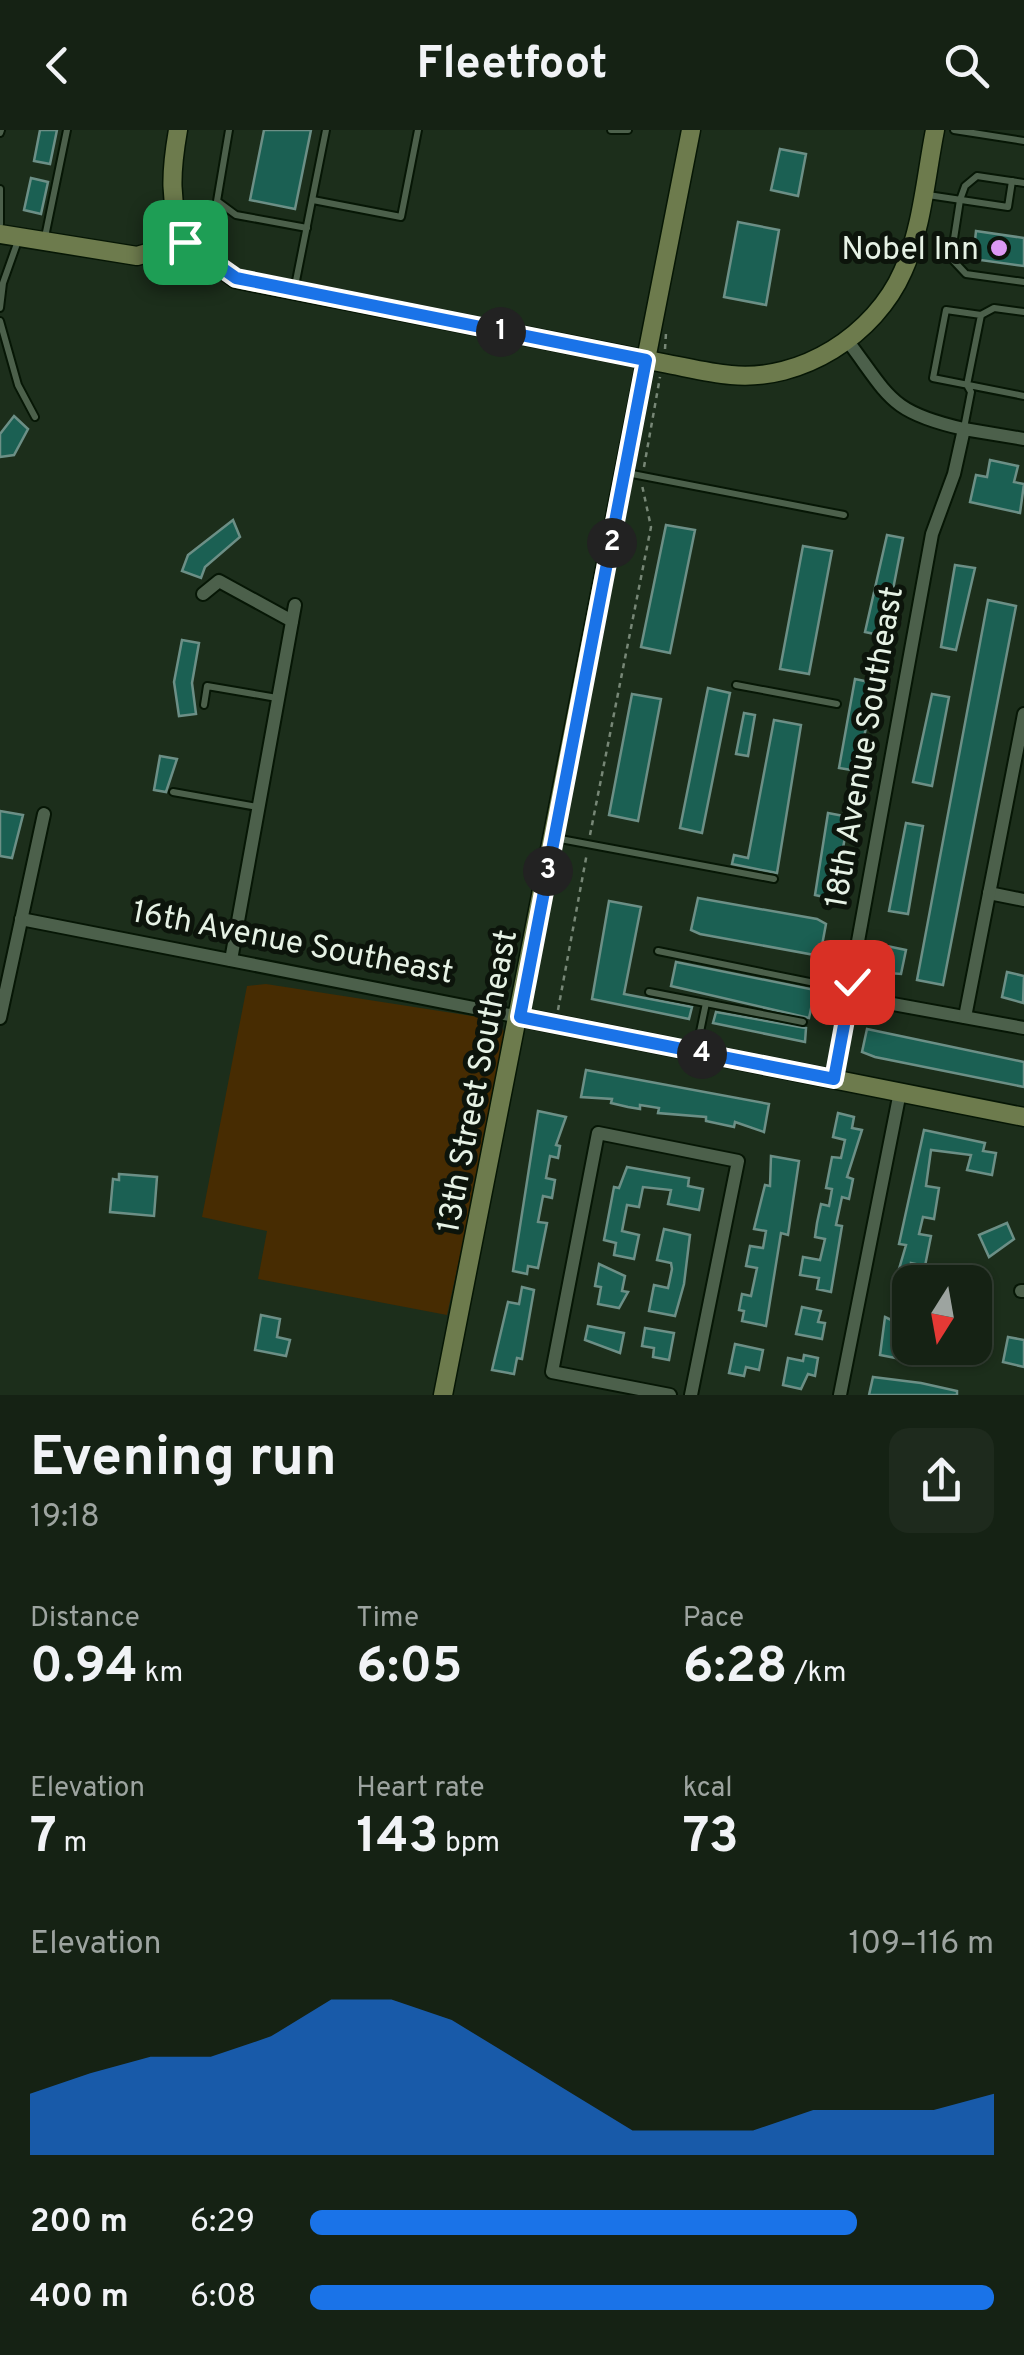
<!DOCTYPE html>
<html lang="en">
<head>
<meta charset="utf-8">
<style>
	body { margin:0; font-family:Overpass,sans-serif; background:#1e2a1d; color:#f1f3f6; height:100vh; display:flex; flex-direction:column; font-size:38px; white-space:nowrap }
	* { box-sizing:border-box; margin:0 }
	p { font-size:32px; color:#9da4a0 }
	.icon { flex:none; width:55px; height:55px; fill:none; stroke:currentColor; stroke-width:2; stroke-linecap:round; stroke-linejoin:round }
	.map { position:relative; height:1265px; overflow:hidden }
	.panel { display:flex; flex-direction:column; background:#152214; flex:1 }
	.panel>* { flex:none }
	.needle { width:65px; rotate:191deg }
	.controls { position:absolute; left:892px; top:1135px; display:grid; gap:20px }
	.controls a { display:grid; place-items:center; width:100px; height:100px; border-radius:20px; background:#152214; box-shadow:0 2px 8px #0004,0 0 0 2px #343f34; font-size:50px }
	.pin { position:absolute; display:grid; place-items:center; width:85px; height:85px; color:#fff; margin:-42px; border-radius:20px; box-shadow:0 5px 15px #0006 }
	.km { position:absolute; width:50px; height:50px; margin:-25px; border-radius:50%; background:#222; color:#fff; font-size:28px; line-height:50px; text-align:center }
	.round { display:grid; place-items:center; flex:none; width:105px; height:105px; border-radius:20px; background:#1e2a1d }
	.headline { display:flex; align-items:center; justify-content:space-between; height:170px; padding:0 30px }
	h1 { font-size:55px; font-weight:700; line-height:75px }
	.figures { display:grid; grid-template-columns:repeat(3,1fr); gap:15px; height:170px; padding:10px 30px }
	.figures div { display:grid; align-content:center }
	.figures b { font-size:50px; font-weight:700 }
	.figures small { font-size:28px; font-weight:400 }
	.figures p { font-size:28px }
	.chart { height:280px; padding:20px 30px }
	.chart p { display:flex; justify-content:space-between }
	.chart svg { width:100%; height:180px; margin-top:10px; fill:#1a73e8; opacity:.7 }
	ul { padding:0 30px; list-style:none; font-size:32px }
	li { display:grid; grid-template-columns:160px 120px 1fr; align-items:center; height:75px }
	li i { height:25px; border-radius:12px; background:#1a73e8 }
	header { display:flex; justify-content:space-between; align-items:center; height:130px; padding:0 30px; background:#152214; font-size:45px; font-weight:700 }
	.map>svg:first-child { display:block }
	.green { fill:#472c02 }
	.building { fill:#1b6053; stroke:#6c8f86; stroke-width:2.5 }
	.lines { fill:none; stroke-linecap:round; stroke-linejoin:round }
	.lane-casing { stroke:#061605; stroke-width:10 }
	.street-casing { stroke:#061605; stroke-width:16 }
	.secondary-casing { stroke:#061605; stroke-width:21 }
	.path { stroke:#778776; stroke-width:2.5; stroke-dasharray:5 5; stroke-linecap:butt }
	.lane { stroke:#4c604b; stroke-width:6 }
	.street { stroke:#4c604b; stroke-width:12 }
	.secondary { stroke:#6d7b4d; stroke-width:18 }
	.route-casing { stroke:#fff; stroke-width:20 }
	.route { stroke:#1a73e8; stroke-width:12 }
	.poi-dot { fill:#dc99f4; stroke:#0c140b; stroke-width:4 }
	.labels { text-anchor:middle; stroke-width:10; stroke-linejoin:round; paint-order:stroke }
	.poi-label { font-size:32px; fill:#e6f2e5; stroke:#0c140b; text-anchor:end }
	.street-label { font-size:32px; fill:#e6f2e5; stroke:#0c140b }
</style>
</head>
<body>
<header><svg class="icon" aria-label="back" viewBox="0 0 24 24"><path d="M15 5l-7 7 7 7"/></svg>Fleetfoot<svg class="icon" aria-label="search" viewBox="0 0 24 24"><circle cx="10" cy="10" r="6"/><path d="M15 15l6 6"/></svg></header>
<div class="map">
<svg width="1024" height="1265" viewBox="0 0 1024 1265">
	<rect width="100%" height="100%" fill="#1c2e1b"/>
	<polygon class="green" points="266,854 498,890 508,909 447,1185 258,1149 267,1101 202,1087 247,856"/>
	<g class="building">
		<polygon points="40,0 57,0 50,34 34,31"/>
		<polygon points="264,0 311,0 295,79 250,70"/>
		<polygon points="780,19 806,24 798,66 771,60"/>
		<polygon points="31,48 48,52 41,84 24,80"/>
		<polygon points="738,92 779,100 766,175 724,167"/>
		<polygon points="976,101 1024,108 1024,136 973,129"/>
		<polygon points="14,286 28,299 14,325 0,327 0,304"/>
		<polygon points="990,330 1018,336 1014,352 1024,354 1020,383 970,372 976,345 987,347"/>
		<polygon points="233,390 240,407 205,437 201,448 182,441 188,425"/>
		<polygon points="666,395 695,400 670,523 641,517"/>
		<polygon points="887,405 903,408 884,506 865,502"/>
		<polygon points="803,416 832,421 809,544 780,539"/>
		<polygon points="955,435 975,438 956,520 941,517"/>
		<polygon points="988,470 1016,476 943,855 917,850"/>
		<polygon points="182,510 199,513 192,553 196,584 179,586 174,552"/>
		<polygon points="855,549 874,553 858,641 839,638"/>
		<polygon points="708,558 730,563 702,703 680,698"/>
		<polygon points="632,564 661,569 638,691 609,685"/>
		<polygon points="932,564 949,567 932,656 913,652"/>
		<polygon points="744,583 755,585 748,626 736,624"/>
		<polygon points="774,590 801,595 777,743 732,734 734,725 748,728"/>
		<polygon points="160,626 177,629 166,662 154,660"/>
		<polygon points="0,681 23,685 12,728 0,726"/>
		<polygon points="828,683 849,687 833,769 815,765"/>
		<polygon points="906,693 923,696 908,784 889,781"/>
		<polygon points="698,768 817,789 826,794 820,826 700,804 691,800"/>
		<polygon points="609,771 641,777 624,864 692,877 689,889 592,869"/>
		<polygon points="882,815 906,820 901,844 876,842"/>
		<polygon points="676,832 815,860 809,888 671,856"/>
		<polygon points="1007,842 1024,846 1023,873 1002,867"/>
		<polygon points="716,882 806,898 805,912 713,893"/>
		<polygon points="867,899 1024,932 1024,957 875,927 862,922"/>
		<polygon points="586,940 769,974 764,1002 735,992 734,997 706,991 706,987 658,983 659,978 640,975 640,979 628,977 611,973 612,969 581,967"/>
		<polygon points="538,981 566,987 556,1015 560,1016 558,1028 550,1026 546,1048 555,1050 552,1068 543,1066 538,1092 547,1093 538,1138 528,1136 527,1144 513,1141"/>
		<polygon points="838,983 854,987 852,998 862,1000 847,1047 853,1049 849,1069 842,1067 836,1095 842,1096 831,1162 817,1159 819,1148 800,1145 803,1127 820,1130 825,1109 815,1107 817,1093 821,1074 829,1076 832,1059 826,1058 832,1027 841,1028 845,1010 833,1007"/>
		<polygon points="924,1000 985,1013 983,1021 996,1023 992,1045 967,1040 971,1025 931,1020 926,1056 939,1058 934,1089 923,1087 919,1104 931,1106 925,1136 911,1133 910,1181 898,1179 900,1164 892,1163 906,1115 899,1114"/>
		<polygon points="771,1026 799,1031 788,1105 781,1103 766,1196 742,1191 744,1181 739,1180 742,1164 751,1166 757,1138 746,1136 750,1116 763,1118 766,1101 754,1099 765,1055 770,1056"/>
		<polygon points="627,1037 689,1048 688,1056 703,1059 699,1080 668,1074 671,1060 643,1057 639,1077 627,1075 622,1101 639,1105 634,1129 614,1125 616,1113 604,1110 614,1057 619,1058"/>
		<polygon points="119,1044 157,1047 154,1086 110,1082 113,1049 119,1050"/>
		<polygon points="1007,1093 1014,1109 989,1127 979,1105"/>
		<polygon points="664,1099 690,1105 684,1154 675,1186 649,1181 654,1155 668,1158 672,1139 671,1133 657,1130"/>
		<polygon points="599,1134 625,1146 622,1161 628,1162 619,1178 598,1174 601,1157 595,1156"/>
		<polygon points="522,1157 534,1160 522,1229 517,1228 514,1244 492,1240 508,1172 519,1174"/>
		<polygon points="802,1177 821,1181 818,1192 825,1193 822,1209 796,1204"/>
		<polygon points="261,1185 280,1189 277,1207 290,1210 286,1226 255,1220"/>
		<polygon points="885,1187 910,1199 906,1230 880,1225"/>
		<polygon points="588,1196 624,1203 620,1223 585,1210"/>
		<polygon points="645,1198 674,1203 669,1230 653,1227 654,1218 642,1216"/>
		<polygon points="1008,1207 1024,1210 1024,1237 1003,1232"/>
		<polygon points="735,1214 763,1220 759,1240 746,1237 744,1246 729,1243"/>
		<polygon points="804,1225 818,1228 815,1246 808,1244 801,1259 783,1255 788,1228 803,1231"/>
		<polygon points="873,1247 921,1253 957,1261 957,1265 869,1265"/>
	</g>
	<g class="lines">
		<g class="lane-casing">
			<g id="lane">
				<polyline points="229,0 217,71 236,85 307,98"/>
				<polyline points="611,0 628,0"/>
				<polyline points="954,0 1024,11"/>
				<polyline points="0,3 1,0"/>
				<polyline points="1024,53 977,46 965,56 960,70 951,128 966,144 1024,152"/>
				<polyline points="0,59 0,94"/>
				<polyline points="928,65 1008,77 1012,51"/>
				<polyline points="313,70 401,87 418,0"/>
				<polyline points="45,107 67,0"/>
				<polyline points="295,156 326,0"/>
				<polyline points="0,178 3,153 19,108"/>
				<polyline points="981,185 994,178 1024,182"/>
				<polyline points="0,191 18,255 35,287"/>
				<polyline points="964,298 971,262 967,255 981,185 946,180 933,248 1024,266"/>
				<polyline points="627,343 844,385"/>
				<polyline points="736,555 837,574"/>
				<polyline points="204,575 207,556 277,568"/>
				<polyline points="173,662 257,677"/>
				<polyline points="555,708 774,749"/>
				<polyline points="658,821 849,860"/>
				<polyline points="649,862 803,892"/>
				<polyline points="696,921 706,873"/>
			</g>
		</g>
		<g class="street-casing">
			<g id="street">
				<path d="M847,210C890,267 889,282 964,299"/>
				<polyline points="203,464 219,451 292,491"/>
				<polyline points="989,763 1024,770"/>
				<polyline points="21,789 520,887"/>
				<polyline points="231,830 295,475"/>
				<polyline points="849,866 1024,898"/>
				<polyline points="965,887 1024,584"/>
				<polyline points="0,888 44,684"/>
				<polyline points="833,949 932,404 954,344 964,299 1024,309"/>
				<polyline points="1021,1161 1024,1161"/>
				<polyline points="670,1265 552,1242 598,1003 738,1031 691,1265"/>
				<polyline points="840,1265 900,962"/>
			</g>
		</g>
		<g class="secondary-casing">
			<g id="secondary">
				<path d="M178,0C171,40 168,73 185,112"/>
				<path d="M0,104L137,126L185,112L236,149L663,233C685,237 708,243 731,245C801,252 875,205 903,141C922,99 926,45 935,0"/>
				<polyline points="520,887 1024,987"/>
				<polyline points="443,1265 691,0"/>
			</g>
		</g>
		<g class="path">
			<polyline points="665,219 666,203"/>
			<polyline points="644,337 660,247"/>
			<polyline points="590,705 651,397 642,355"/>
			<polyline points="558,880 587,723"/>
		</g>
		<use href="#lane" class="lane"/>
		<use href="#street" class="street"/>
		<use href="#secondary" class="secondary"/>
	</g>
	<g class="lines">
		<g class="route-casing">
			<polyline id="route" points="185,112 236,148 646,230 520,887 834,949 852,852"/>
		</g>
		<use href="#route" class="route"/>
	</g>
	<circle class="poi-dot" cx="999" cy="118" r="10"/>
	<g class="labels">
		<g class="poi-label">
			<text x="979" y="129">Nobel Inn</text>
		</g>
		<g class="street-label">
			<text transform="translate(863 617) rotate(-80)" y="11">18th Avenue Southeast</text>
			<text transform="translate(293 811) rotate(11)" y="11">16th Avenue Southeast</text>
			<text transform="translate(476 951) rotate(-79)" y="11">13th Street Southeast</text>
		</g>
	</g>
</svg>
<div class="controls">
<a><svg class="needle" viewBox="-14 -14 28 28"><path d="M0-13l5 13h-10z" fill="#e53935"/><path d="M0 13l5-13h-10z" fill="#9da4a0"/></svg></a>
</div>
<div class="pin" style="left:185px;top:112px;background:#1e9e55"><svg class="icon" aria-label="arrive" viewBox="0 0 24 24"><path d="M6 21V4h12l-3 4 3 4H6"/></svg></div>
<div class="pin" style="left:852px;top:852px;background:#d93025"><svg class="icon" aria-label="check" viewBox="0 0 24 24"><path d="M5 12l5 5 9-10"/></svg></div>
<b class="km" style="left:501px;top:202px">1</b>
<b class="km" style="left:612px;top:413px">2</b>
<b class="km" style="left:548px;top:741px">3</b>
<b class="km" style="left:702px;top:924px">4</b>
</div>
<section class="panel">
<div class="headline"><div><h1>Evening run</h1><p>19:18</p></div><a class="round"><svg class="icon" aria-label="share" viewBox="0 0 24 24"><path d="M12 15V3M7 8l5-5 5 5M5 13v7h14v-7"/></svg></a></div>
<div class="figures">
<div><p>Distance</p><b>0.94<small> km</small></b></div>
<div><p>Time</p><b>6:05</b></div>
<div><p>Pace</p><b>6:28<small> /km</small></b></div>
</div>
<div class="figures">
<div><p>Elevation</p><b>7<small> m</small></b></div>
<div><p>Heart rate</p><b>143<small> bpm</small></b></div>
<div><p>kcal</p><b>73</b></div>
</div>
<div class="chart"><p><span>Elevation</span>109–116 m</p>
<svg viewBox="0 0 160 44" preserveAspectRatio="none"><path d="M0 44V29L10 24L20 20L30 20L40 15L50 6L60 6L70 11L80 20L90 29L100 38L110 38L120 38L130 33L140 33L150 33L160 29V44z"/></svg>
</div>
<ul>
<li><b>200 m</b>6:29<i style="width:80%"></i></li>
<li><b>400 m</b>6:08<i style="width:100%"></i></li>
</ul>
</section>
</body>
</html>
